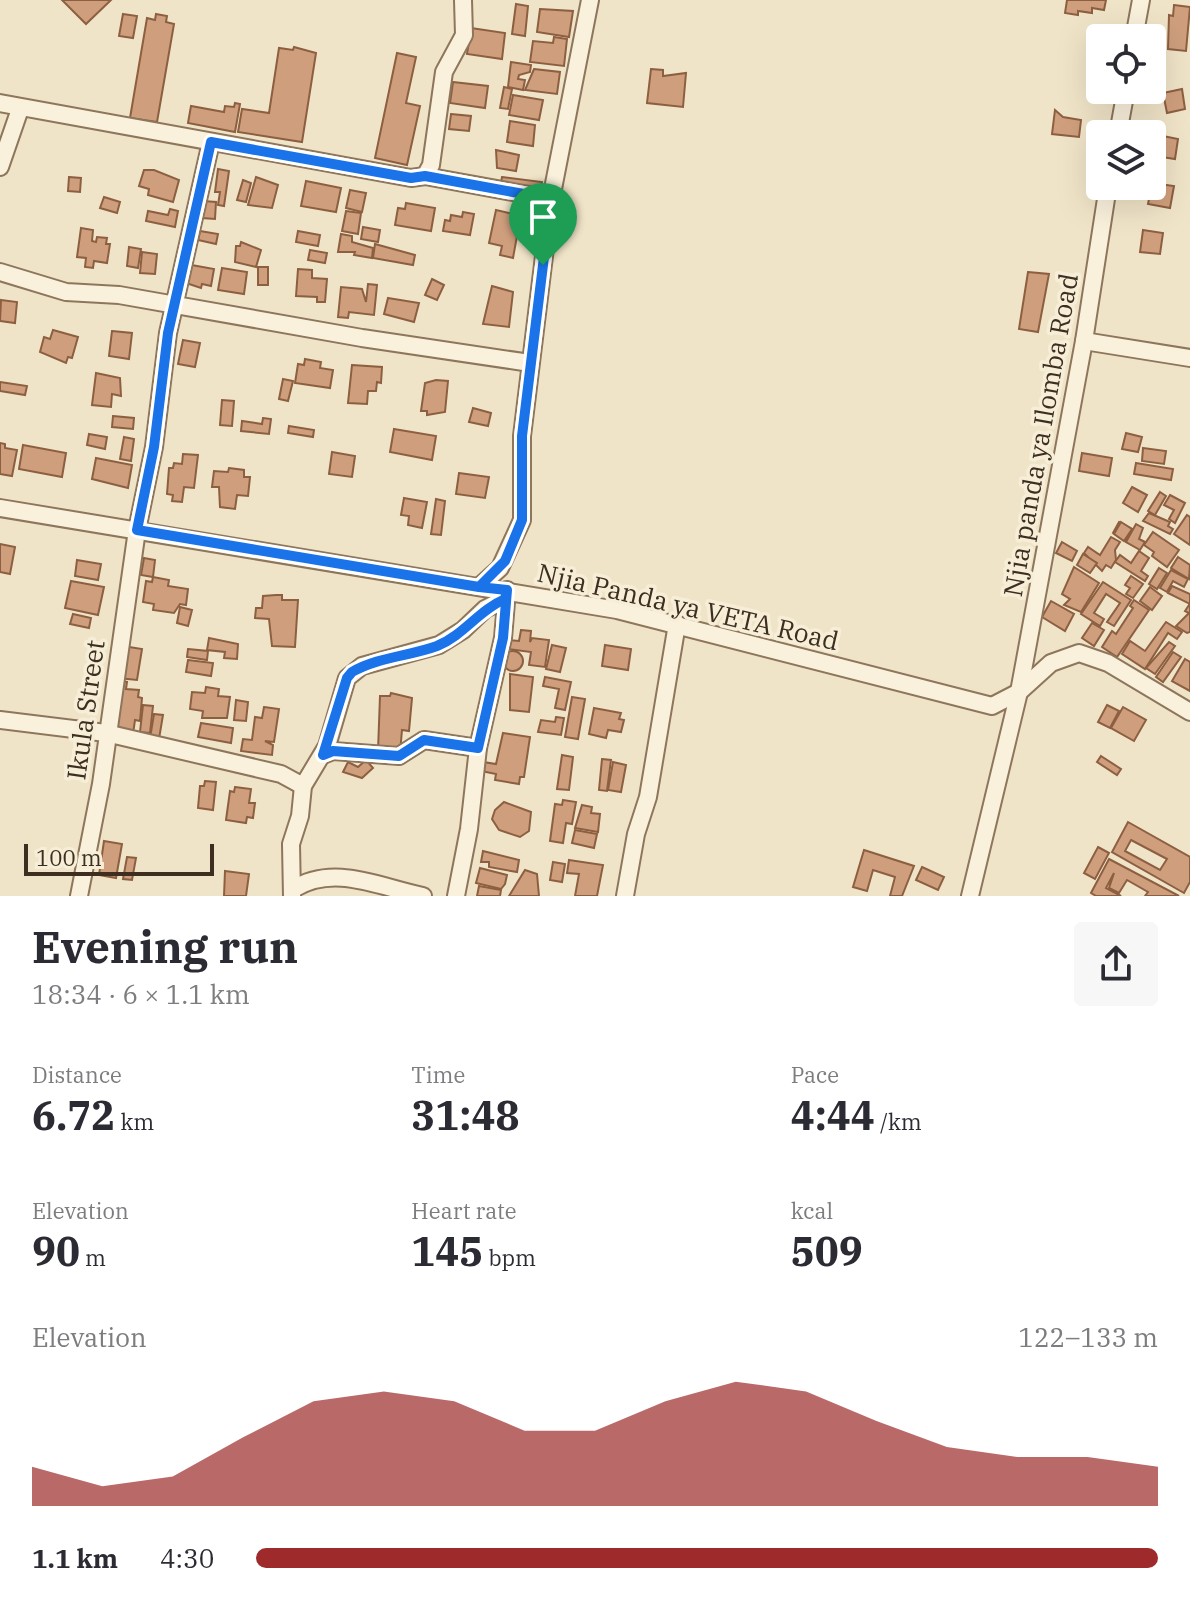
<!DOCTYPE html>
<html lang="en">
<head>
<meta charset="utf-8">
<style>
	body { margin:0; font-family:"IBM Plex Serif",serif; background:#f7f7f7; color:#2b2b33; height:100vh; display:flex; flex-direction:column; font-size:30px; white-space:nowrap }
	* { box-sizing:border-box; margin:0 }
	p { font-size:26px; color:#7c7c81 }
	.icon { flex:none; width:44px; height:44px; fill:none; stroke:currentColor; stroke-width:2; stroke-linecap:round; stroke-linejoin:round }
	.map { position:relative; height:896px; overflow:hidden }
	.drawer { display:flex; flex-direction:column; background:#fff; flex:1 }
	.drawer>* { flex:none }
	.tools { position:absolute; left:1086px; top:24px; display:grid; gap:16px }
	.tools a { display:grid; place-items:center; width:80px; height:80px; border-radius:8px; background:#fff; box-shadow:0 8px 32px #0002; font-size:40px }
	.scale { position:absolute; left:24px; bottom:20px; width:190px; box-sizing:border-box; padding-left:8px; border:4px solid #3d2e20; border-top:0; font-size:22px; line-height:28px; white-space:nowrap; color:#3d2e20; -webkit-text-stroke:6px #f7eed8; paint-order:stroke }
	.pin { position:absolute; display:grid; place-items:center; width:68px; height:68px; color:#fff; margin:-82px -34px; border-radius:50% 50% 50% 0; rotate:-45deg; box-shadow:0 0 8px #0007 }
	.pin .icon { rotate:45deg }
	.round { display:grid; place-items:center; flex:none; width:84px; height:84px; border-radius:8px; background:#f7f7f7 }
	.overview { display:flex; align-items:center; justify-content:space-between; height:136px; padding:0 32px }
	h1 { font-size:44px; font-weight:700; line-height:60px }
	.metrics { display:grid; grid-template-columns:repeat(3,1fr); gap:12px; height:136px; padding:8px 32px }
	.metrics div { display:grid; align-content:center }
	.metrics b { font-size:40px; font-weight:700 }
	.metrics small { font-size:22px; font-weight:400 }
	.metrics p { font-size:22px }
	.chart { height:224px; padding:16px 32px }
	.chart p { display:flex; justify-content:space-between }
	.chart svg { width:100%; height:144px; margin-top:8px; fill:#9e2a2b; opacity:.7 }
	ul { padding:0 32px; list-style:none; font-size:26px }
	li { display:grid; grid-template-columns:128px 96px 1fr; align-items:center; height:60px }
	li i { height:20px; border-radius:10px; background:#9e2a2b }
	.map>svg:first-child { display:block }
	.building { fill:#cf9f7d; stroke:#8d5f41; stroke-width:2; fill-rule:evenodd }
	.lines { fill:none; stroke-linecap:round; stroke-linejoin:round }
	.minor-casing { stroke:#8d765c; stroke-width:20 }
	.minor { stroke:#faf1dc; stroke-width:16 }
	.route-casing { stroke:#fff; stroke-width:16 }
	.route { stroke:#1a73e8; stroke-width:10 }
	.labels { text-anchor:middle; stroke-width:7; stroke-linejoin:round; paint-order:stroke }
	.street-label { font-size:26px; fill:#3d2e20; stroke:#f7eed8 }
</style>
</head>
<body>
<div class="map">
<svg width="1190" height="896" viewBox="0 0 1190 896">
	<rect width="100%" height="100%" fill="#f0e4c8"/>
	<g class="building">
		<polygon points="62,0 111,0 86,24"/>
		<polygon points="1067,0 1106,0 1104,10 1092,8 1092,13 1078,11 1078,15 1065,13"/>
		<polygon points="516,4 528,6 525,36 512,34"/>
		<polygon points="1174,5 1190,7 1186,51 1168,49 1169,15 1173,16"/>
		<polygon points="540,9 573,11 569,37 537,32"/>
		<polygon points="123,14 137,16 133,38 119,36"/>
		<polygon points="156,14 167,16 166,22 174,24 157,122 130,118 147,18 155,20"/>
		<polygon points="471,28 505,33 502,59 467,54"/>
		<polygon points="554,37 567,39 564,66 530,62 533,41 553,43"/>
		<polygon points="294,47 316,53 302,142 238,132 242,109 269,113 279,48 293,50"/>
		<polygon points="397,53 416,57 406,103 420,106 407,165 375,158"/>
		<polygon points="511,62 531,65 530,72 519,75 518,79 525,80 523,90 508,87"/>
		<polygon points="534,69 560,72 557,94 525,90"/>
		<polygon points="651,69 663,70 663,76 686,73 683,107 647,103"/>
		<polygon points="453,82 488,86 485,108 450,103"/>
		<polygon points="504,87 512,89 508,109 500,108"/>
		<polygon points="1182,89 1185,109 1167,113 1163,93"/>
		<polygon points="513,95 543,100 539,120 509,115"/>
		<polygon points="235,103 240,104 235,132 188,123 191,106 224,112 225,106 234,107"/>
		<polygon points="1055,110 1063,117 1081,120 1079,137 1052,134"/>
		<polygon points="451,114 471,116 469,131 449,129"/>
		<polygon points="510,121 535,125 533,146 507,142"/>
		<polygon points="1158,135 1178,139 1175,159 1155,156"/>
		<polygon points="496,150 519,155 516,171 497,168"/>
		<polygon points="218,169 229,171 224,206 218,205 220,192 215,192"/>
		<polygon points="144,170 154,170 179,180 173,202 148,195 149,189 139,186"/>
		<polygon points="69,177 81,178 80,192 68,191"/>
		<polygon points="256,177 278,185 272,208 248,205"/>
		<polygon points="502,177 542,182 540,193 500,188"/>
		<polygon points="243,180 251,183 246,202 237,200"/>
		<polygon points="306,181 341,188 336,212 301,206"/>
		<polygon points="1152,183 1174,186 1170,208 1148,204"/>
		<polygon points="350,190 366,193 362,212 346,208"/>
		<polygon points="104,197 120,202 117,213 100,208"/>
		<polygon points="203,201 216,202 215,219 202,218"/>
		<polygon points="406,203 435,208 431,231 395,225 398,208 405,209"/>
		<polygon points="170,209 178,211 175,227 146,221 148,211 168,215"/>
		<polygon points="496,210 513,214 520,218 518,227 525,228 523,237 517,236 513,258 500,255 502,246 489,243"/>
		<polygon points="346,211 361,213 358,234 342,231"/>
		<polygon points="463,212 474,214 470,235 443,231 445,220 450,221 451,215 462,217"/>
		<polygon points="363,227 380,230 378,242 361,239"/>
		<polygon points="81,228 93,230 92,241 96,242 97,237 107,238 106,244 110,244 107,263 94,261 93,268 85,267 86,258 77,257"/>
		<polygon points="1143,230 1163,233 1160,254 1140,252"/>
		<polygon points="200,231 218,234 216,244 198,240"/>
		<polygon points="298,231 320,235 318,246 296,242"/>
		<polygon points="341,234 352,236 352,242 373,248 372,258 354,255 355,252 338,252"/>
		<polygon points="241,242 261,250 256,267 235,262 236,246 240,246"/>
		<polygon points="375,244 415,255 413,265 373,258"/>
		<polygon points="129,247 141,249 138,268 127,266"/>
		<polygon points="310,250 327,253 325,263 308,260"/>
		<polygon points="142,252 157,254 155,274 140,273"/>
		<polygon points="186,264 214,269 211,286 202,284 201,288 183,282"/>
		<rect x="258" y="267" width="10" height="18"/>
		<polygon points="222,268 247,272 244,294 218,290"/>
		<polygon points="298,269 312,270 312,278 327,279 325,302 317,302 317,297 296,296"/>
		<polygon points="1028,272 1049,274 1038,332 1019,329"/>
		<polygon points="432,279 444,285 437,300 425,295"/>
		<polygon points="368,284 377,285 374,315 349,312 348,318 338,317 341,287 362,289 366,302"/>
		<polygon points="492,286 513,292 509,327 483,324"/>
		<polygon points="388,298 419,303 414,322 384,314"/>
		<polygon points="1,300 17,302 15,323 0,321"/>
		<polygon points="53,330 78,337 72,358 68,357 66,363 40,352 44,337 50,339"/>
		<polygon points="112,331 132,333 129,359 109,356"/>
		<polygon points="183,340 200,343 195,367 178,364"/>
		<polygon points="305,359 321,362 320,368 333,370 330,388 295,383 298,364 304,365"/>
		<polygon points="352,365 382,367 381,383 377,382 376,391 368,391 367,404 348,403"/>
		<polygon points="96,373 120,378 121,396 112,394 111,407 92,405"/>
		<polygon points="283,379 293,381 288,401 279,399"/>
		<polygon points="436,380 448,381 445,412 427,415 427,411 421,411 425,383"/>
		<polygon points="0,382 27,386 25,395 0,391"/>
		<polygon points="222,400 234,401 232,426 220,425"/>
		<polygon points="473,408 491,413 488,426 469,422"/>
		<polygon points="113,416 134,418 133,429 112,427"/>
		<polygon points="263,418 271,419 269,434 241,431 242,421 262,424"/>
		<polygon points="289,426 314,430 313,437 288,433"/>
		<polygon points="394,429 436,436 432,460 390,452"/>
		<polygon points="1126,433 1142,437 1138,452 1122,449"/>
		<polygon points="89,434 107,437 105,449 87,445"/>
		<polygon points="124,437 134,439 131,461 120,459"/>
		<polygon points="0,443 5,444 5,448 17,450 12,476 0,474"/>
		<polygon points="23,445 66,453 62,477 19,469"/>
		<polygon points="1143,448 1166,451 1164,464 1142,461"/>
		<polygon points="332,452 355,456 352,477 329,474"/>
		<polygon points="1082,453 1112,458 1109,476 1079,471"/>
		<polygon points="183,454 198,455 194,488 184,487 182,502 172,501 173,495 167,494 169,468 173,468 174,463 182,464"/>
		<polygon points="96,458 132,465 128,488 92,479"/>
		<polygon points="1136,463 1173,469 1171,480 1134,474"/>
		<polygon points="229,468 244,470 244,477 250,477 248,496 237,495 235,509 220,507 219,487 212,487 214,471 228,472"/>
		<polygon points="459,473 489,477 485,498 456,494"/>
		<polygon points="1132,487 1147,495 1138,512 1123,503"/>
		<polygon points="1160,492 1166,496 1155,515 1148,511"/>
		<polygon points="1170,495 1185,503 1175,523 1169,519 1174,510 1164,505"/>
		<polygon points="404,498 427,502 422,528 408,525 409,516 401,515"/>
		<polygon points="436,499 445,501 441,535 431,534"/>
		<polygon points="1149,513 1170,522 1168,526 1173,529 1170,534 1143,521"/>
		<polygon points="1187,515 1190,517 1190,545 1174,534"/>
		<polygon points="1119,522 1132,529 1126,541 1113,533"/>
		<polygon points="1121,522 1132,529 1124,541 1114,534"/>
		<polygon points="1136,524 1143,528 1139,539 1145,542 1140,550 1126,542"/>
		<polygon points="1153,532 1179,550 1167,567 1152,556 1154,552 1144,545"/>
		<polygon points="1111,537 1120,542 1115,550 1116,560 1111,568 1106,565 1102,571 1084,553 1088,547 1100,555"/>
		<polygon points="1062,542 1077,551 1072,561 1056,553"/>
		<polygon points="0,544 15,547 10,574 0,572"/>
		<polygon points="1139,551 1149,558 1141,571 1148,576 1145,581 1115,562 1120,555 1131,563"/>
		<polygon points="1083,554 1097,563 1090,573 1077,565"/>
		<polygon points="1178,557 1190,565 1189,579 1171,568"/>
		<polygon points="144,558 155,560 153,577 141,575"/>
		<polygon points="77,560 101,564 98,580 75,576"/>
		<polygon points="1074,567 1099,583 1081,612 1064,605 1070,599 1062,594"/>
		<polygon points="1159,568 1167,573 1157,589 1149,584"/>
		<polygon points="1171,570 1188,579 1184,587 1173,581 1167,592 1160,588"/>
		<polygon points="1131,576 1143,584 1133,598 1126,594 1130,588 1125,585"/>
		<polygon points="153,577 169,580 168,586 188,589 186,605 180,604 174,613 153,610 154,604 143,602 146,581 152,582"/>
		<polygon points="71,581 104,587 98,615 65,608"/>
		<polygon points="1103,582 1131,600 1114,626 1107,622 1120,603 1106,594 1094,613 1104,619 1100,626 1081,614"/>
		<polygon points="1172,586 1190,594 1190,604 1168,593"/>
		<polygon points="1150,587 1162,596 1152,610 1140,601"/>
		<polygon points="276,595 282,595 282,600 298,600 295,647 272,646 269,619 255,618 256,608 262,608 263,596"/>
		<polygon points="1134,600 1149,610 1117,657 1102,647 1112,631 1116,634 1133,608 1130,606"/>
		<polygon points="1051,601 1074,614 1065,631 1042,617"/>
		<polygon points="1189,605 1190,606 1190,632 1187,633 1176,626 1189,613 1185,611"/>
		<polygon points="180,607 192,610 188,626 177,623"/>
		<polygon points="73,614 91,618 89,628 70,624"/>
		<polygon points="1166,622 1182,632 1177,639 1168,633 1145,669 1122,654 1130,641 1145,651"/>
		<polygon points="1092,623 1104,630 1094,646 1082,638"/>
		<polygon points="521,630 531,631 530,642 532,638 549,640 545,667 529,665 531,652 508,649 509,640 519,641"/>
		<polygon points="209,638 238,644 237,659 224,658 225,652 207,650"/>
		<polygon points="1169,642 1175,646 1155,674 1146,668"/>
		<polygon points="552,645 566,648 560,672 546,669"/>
		<polygon points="605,645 631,649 628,670 602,666"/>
		<polygon points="123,646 142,649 137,680 118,678"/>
		<polygon points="188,649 208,651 207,660 187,657"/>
		<circle cx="513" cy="661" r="10"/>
		<polygon points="1173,652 1181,657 1163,682 1156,677"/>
		<polygon points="1185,659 1190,662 1190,691 1172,681"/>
		<polygon points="188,660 213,663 211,676 186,672"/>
		<polygon points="510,674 533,677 529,712 510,710"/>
		<polygon points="545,677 571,682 565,710 555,708 559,689 543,686"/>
		<polygon points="118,681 127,682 126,689 139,690 138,697 142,698 140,721 135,720 133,734 115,732"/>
		<polygon points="206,687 219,689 218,696 230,697 227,718 202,718 203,711 190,709 192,692 205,693"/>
		<polygon points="391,693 412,698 409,731 402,730 400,753 378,751 380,696 390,696"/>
		<polygon points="572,697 585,699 578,739 565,737"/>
		<polygon points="236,700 248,702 246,721 234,720"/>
		<polygon points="143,705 153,706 150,733 140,732"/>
		<polygon points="1107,705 1119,711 1110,728 1098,722"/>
		<polygon points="264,707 279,709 274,742 265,741 273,745 272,755 241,751 243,739 252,740 255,717 262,718"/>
		<polygon points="1123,707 1146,720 1134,741 1111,728"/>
		<polygon points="594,708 621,713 619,719 624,720 621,732 608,730 606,738 589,734"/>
		<polygon points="154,714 163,715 159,739 150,738"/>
		<polygon points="556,717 564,718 561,735 538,732 541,720 555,722"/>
		<polygon points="201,723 233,728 231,743 198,737"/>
		<polygon points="503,733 530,737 524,777 520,777 519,784 495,780 496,774 481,771 483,762 496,764"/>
		<polygon points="562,755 573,757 569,790 557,789"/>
		<polygon points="1101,756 1121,769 1117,775 1097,762"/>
		<polygon points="602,759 611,760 607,791 599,790"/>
		<polygon points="366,760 373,768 362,778 343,772 348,762 358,767"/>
		<polygon points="613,762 626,765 621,792 608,790"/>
		<polygon points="205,781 216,782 213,810 198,808 200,786 204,786"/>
		<polygon points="235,787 251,789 249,803 255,803 253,818 247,817 246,823 226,820 230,791 234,792"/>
		<polygon points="563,800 576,802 572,824 566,823 563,843 550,841 555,804 562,805"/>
		<polygon points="504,802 531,812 529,831 520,837 499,830 492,819 495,810"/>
		<polygon points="582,805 592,807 591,813 600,814 598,832 575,828"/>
		<path d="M1128,822L1190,857V882L1184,893L1112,852ZM1131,840L1167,859L1160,870L1125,851Z"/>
		<polygon points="575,830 597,834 594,848 572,843"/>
		<polygon points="104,841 122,844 116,878 99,875"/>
		<polygon points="1098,847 1109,853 1095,879 1084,873"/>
		<polygon points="864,850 914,866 902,896 890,896 895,877 873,870 867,891 853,887"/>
		<polygon points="483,851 519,860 517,872 489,867 489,862 481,862"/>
		<polygon points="127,857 136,858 132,880 123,879"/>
		<polygon points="1109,859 1179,896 1145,896 1148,892 1127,880 1119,893 1109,888 1114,873 1106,888 1121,896 1096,896 1091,893"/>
		<polygon points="569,860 603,865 597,896 575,896 579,874 567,873"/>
		<polygon points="553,862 565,864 562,882 550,880"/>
		<polygon points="922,867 944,877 938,890 916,880"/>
		<polygon points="480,868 507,875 505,884 501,889 476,883"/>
		<polygon points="525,870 537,874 539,896 509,896"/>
		<polygon points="225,871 249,874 246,896 224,896"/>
		<polygon points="479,886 501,890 500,896 477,896"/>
	</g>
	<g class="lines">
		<g class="minor-casing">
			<g id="minor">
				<polyline points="1134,38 1141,0"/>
				<polyline points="0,103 411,178 425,176 431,165 444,72 464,35 463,0"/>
				<polyline points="1118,134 1126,90"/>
				<polyline points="0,167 20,109"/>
				<polyline points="425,176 551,199"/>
				<polyline points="0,272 66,292 119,295 362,338 530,363"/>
				<polyline points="1084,341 1190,358"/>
				<polyline points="0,508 617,610 992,706 1019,692 1051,663 1079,653 1108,663 1190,712"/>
				<polyline points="479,587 500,568 522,520 522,436 551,199 590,0"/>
				<polyline points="0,720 106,733 281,774 303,786"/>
				<polyline points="323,755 333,751 399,756 424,740 478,748"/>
				<path d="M292,890C333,863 379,887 423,896"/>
				<polyline points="79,896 101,784 137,530 154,447 168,333 211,142"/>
				<polyline points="292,896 291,844 300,816 303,786 327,746 347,678 362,666 439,645 463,630 485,609 505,599"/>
				<polyline points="456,896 469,829 478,748 503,638 507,590"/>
				<polyline points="625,896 636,834 648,797 677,624"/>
				<polyline points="970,896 1019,692 1084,341 1108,186"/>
			</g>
		</g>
		<use href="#minor" class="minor"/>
	</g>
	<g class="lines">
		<g class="route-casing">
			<path id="route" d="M543,265L522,436V520L505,561L479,587L507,590L505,599C479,610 464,635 437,646C410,656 378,657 352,672L347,678L323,755L333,751L399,756L424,740L478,748L503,638L507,590L479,587L137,530L154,447L168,333L211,142L411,178L425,176L551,199L543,265"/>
		</g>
		<use href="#route" class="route"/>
	</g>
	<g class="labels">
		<g class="street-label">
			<text transform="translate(1041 435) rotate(-80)" y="9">Njia panda ya Ilomba Road</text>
			<text transform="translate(688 607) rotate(13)" y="9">Njia Panda ya VETA Road</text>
			<text transform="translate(86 710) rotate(-82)" y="9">Ikula Street</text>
		</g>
	</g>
</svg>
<div class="tools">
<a><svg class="icon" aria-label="locate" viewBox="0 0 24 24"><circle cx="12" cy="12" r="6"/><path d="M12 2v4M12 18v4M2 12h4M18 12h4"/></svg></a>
<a><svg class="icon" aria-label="layers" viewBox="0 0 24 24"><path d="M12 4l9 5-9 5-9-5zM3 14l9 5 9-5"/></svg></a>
</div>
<div class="scale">100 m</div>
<div class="pin" style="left:543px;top:265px;background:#1e9e55"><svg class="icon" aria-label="arrive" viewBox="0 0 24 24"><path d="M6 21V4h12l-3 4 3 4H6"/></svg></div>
</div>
<section class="drawer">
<div class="overview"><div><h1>Evening run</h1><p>18:34 · 6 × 1.1 km</p></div><a class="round"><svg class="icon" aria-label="share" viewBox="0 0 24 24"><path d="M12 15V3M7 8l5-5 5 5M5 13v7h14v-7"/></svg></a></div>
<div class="metrics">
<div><p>Distance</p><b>6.72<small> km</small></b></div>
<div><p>Time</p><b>31:48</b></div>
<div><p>Pace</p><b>4:44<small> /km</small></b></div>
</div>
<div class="metrics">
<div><p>Elevation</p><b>90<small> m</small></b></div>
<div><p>Heart rate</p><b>145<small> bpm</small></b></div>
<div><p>kcal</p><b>509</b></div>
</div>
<div class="chart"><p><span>Elevation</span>122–133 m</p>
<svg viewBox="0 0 160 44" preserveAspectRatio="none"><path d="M0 44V32L10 38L20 35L30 23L40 12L50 9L60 12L70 21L80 21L90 12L100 6L110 9L120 18L130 26L140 29L150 29L160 32V44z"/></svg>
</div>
<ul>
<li><b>1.1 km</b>4:30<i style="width:100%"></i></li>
</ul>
</section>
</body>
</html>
